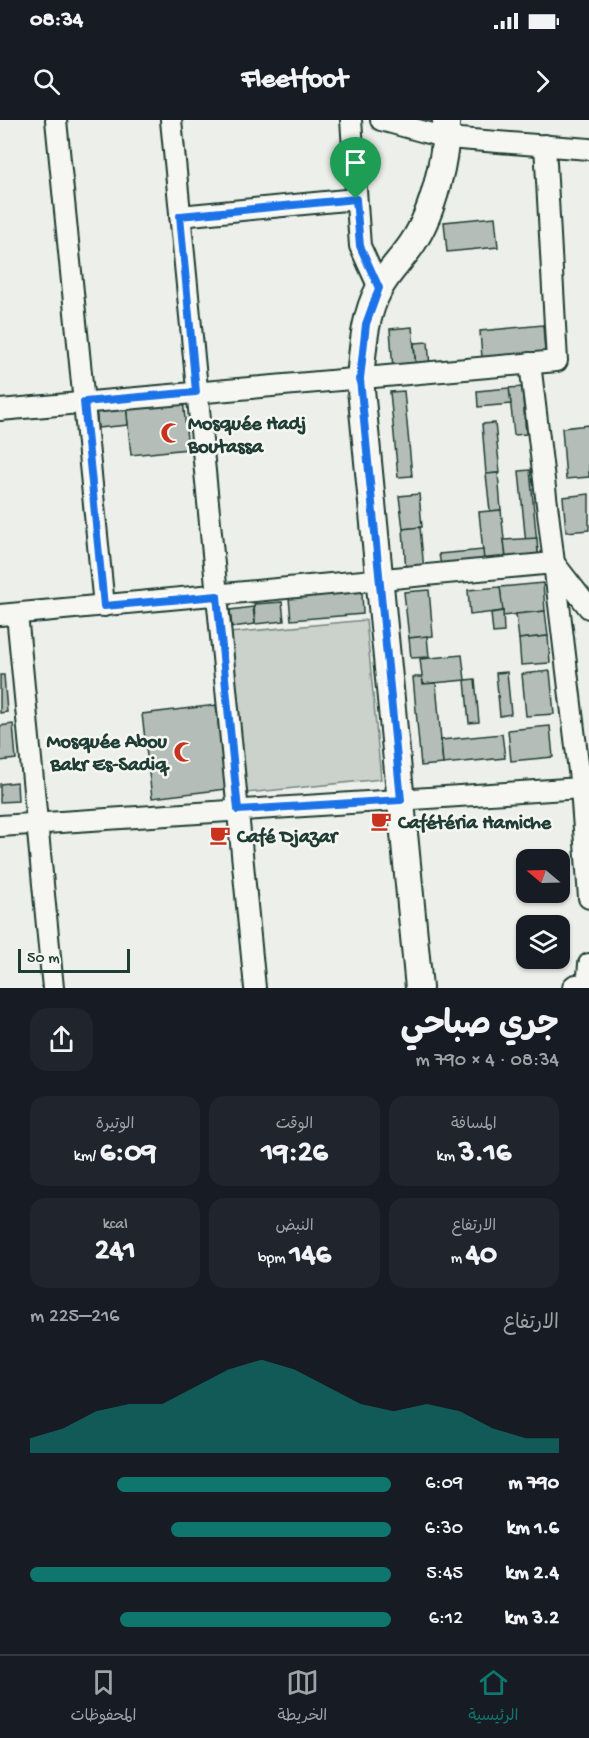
<!DOCTYPE html>
<html lang="ar">
<head>
<meta charset="utf-8">
<style>
	body { margin:0; font-family:"Gochi Hand","Playpen Sans Arabic",sans-serif; background:#20242c; color:#f1f3f6; direction:rtl; height:100vh; display:flex; flex-direction:column; font-size:22px; white-space:nowrap }
	* { box-sizing:border-box; margin:0 }
	p { font-size:20px; color:#9ea1a6 }
	.icon { flex:none; width:33px; height:33px; fill:none; stroke:currentColor; stroke-width:2; stroke-linecap:round; stroke-linejoin:round }
	.map { position:relative; height:868px; overflow:hidden; direction:ltr }
	.panel { display:flex; flex-direction:column; background:#171b24; flex:1 }
	.panel>* { flex:none }
	.needle { width:39px; rotate:289deg }
	.controls { position:absolute; left:516px; top:729px; display:grid; gap:12px }
	.controls a { display:grid; place-items:center; width:54px; height:54px; border-radius:12px; background:#171b24; box-shadow:0 2px 4px #0004; font-size:30px }
	.scale { position:absolute; left:18px; bottom:15px; width:112px; box-sizing:border-box; padding-left:6px; border:3px solid #1f3d34; border-top:0; font-size:16px; line-height:21px; white-space:nowrap; color:#1f3d34; -webkit-text-stroke:4px #f6f6f2; paint-order:stroke }
	.pin { position:absolute; display:grid; place-items:center; width:51px; height:51px; color:#fff; margin:-62px -26px; border-radius:50% 50% 50% 0; rotate:-45deg; box-shadow:0 0 6px #0007 }
	.pin .icon { rotate:45deg }
	.round { display:grid; place-items:center; flex:none; width:63px; height:63px; border-radius:18px; background:#20242c }
	.overview { display:flex; align-items:center; justify-content:space-between; height:102px; padding:0 30px }
	h1 { font-size:33px; font-weight:700; line-height:45px }
	.stats { display:grid; grid-template-columns:repeat(3,1fr); gap:9px; height:102px; padding:6px 30px }
	.stats div { display:grid; align-content:center; border-radius:15px; background:#20242c; text-align:center }
	.stats b { font-size:30px; font-weight:700 }
	.stats small { font-size:16px; font-weight:400 }
	.stats p { font-size:16px }
	.chart { height:168px; padding:12px 30px }
	.chart p { display:flex; justify-content:space-between }
	.chart svg { width:100%; height:108px; margin-top:6px; fill:#0f766e; opacity:.7 }
	ul { padding:0 30px; list-style:none; font-size:20px }
	li { display:grid; grid-template-columns:96px 72px 1fr; align-items:center; height:45px }
	li i { height:15px; border-radius:8px; background:#0f766e }
	.status { display:flex; justify-content:space-between; align-items:center; height:42px; padding:0 30px; background:#171b24; direction:ltr }
	.status svg { height:16px; fill:currentColor }
	header { display:flex; justify-content:space-between; align-items:center; height:78px; padding:0 30px; background:#171b24; font-size:27px; font-weight:700 }
	.tabs { display:flex; justify-content:space-around; align-items:center; height:84px; border-top:2px solid #363941; background:#171b24; font-size:16px; color:#9ea1a6 }
	.tabs a { display:grid; justify-items:center; gap:3px }
	.tabs .on { color:#0f766e }
	.map>svg:first-child { display:block }
	.green { fill:#cbd2cc; stroke:#758880; stroke-width:1.5 }
	.building { fill:#b4bdb8; stroke:#1f3d34; stroke-width:1.5 }
	.lines { fill:none; stroke-linecap:round; stroke-linejoin:round }
	.minor-casing { stroke:#1f3d34; stroke-width:24 }
	.major-casing { stroke:#1f3d34; stroke-width:30 }
	.minor { stroke:#f6f6f2; stroke-width:20 }
	.major { stroke:#f6f6f2; stroke-width:26 }
	.route-casing { stroke:#fff; stroke-width:12 }
	.route { stroke:#1a73e8; stroke-width:8 }
	.labels { text-anchor:middle; stroke-width:5; stroke-linejoin:round; paint-order:stroke }
	.poi-label { font-size:20px; font-weight:bold; fill:#1f3d34; stroke:#f6f6f2; text-anchor:start }
</style>
</head>
<body>
<div class="status"><b>08:34</b><svg viewBox="0 0 49 12"><path d="M0 12V9h3v3zM5 12V6h3v6zM10 12V3h3v9zM15 12V0h3v12zM26 1h20v11H26zM47 4h2v5h-2z"/></svg></div>
<header><svg class="icon" aria-label="forward" viewBox="0 0 24 24"><path d="M9 5l7 7-7 7"/></svg>Fleetfoot<svg class="icon" aria-label="search" viewBox="0 0 24 24"><circle cx="10" cy="10" r="6"/><path d="M15 15l6 6"/></svg></header>
<div class="map">
<svg width="589" height="868" viewBox="0 0 589 868">
	<rect width="100%" height="100%" fill="#edefea"/>
	<filter id="ink" filterUnits="userSpaceOnUse"><feTurbulence type="fractalNoise" baseFrequency=".0167" numOctaves="2"/><feDisplacementMap in="SourceGraphic" scale="12" xChannelSelector="R" yChannelSelector="G"/><feConvolveMatrix kernelMatrix="1 2 1 2 8 2 1 2 1" color-interpolation-filters="sRGB"/></filter>
	<g filter="url(#ink)">
		<polygon class="green" points="366,500 381,659 246,673 230,513"/>
		<g class="building">
			<polygon points="495,97 498,127 447,132 444,102"/>
			<polygon points="543,205 545,232 482,238 480,211"/>
			<polygon points="412,207 416,248 393,250 390,209"/>
			<polygon points="428,222 430,247 416,248 414,223"/>
			<polygon points="522,267 526,314 514,315 509,268"/>
			<polygon points="509,268 511,284 478,287 477,271"/>
			<polygon points="404,271 412,356 398,357 390,272"/>
			<polygon points="183,279 188,329 131,335 126,285"/>
			<polygon points="126,285 128,305 98,308 96,288"/>
			<polygon points="495,303 500,353 486,354 482,304"/>
			<polygon points="589,305 589,357 566,359 562,308"/>
			<polygon points="530,350 538,434 527,435 519,351"/>
			<polygon points="498,353 501,390 490,391 486,354"/>
			<polygon points="419,374 422,407 403,409 399,376"/>
			<polygon points="589,374 589,410 566,412 563,377"/>
			<polygon points="501,390 506,439 484,442 479,392"/>
			<polygon points="420,407 424,450 406,451 403,409"/>
			<polygon points="537,418 538,434 506,437 504,420"/>
			<polygon points="483,430 484,442 441,446 439,434"/>
			<polygon points="543,463 545,491 503,496 500,467"/>
			<polygon points="500,467 503,491 470,495 468,470"/>
			<polygon points="429,470 433,516 409,518 404,472"/>
			<polygon points="362,472 363,494 291,500 289,478"/>
			<polygon points="282,482 284,501 255,504 254,484"/>
			<polygon points="253,487 255,504 232,507 230,490"/>
			<polygon points="503,491 504,512 493,513 491,493"/>
			<polygon points="545,491 548,516 519,519 516,494"/>
			<polygon points="427,516 429,537 411,538 409,518"/>
			<polygon points="548,516 550,543 521,545 519,519"/>
			<polygon points="462,535 465,560 423,564 420,539"/>
			<polygon points="550,551 554,594 526,596 522,554"/>
			<polygon points="507,552 511,594 500,596 496,553"/>
			<polygon points="0,555 4,555 7,592 0,593"/>
			<polygon points="413,557 422,557 423,564 436,563 443,644 421,646"/>
			<polygon points="475,559 479,602 469,603 465,560"/>
			<polygon points="216,585 226,669 152,678 142,594"/>
			<polygon points="13,604 16,639 0,641 0,606"/>
			<polygon points="550,606 553,637 511,641 508,610"/>
			<polygon points="502,614 505,638 443,644 441,620"/>
			<polygon points="17,662 18,681 0,682 0,664"/>
		</g>
		<g class="lines">
			<g class="minor-casing">
				<g id="minor">
					<polyline points="56,0 104,486"/>
					<polyline points="171,0 255,868"/>
					<polyline points="351,0 360,126 379,168"/>
					<polyline points="381,0 447,18 589,29"/>
					<polyline points="180,96 356,79"/>
					<polyline points="530,243 581,668 589,778"/>
					<polyline points="0,290 557,241 545,25"/>
					<polyline points="17,494 53,868"/>
					<polyline points="0,495 554,443 589,488"/>
					<polyline points="0,706 581,668"/>
					<polyline points="587,868 589,844"/>
				</g>
			</g>
			<g class="major-casing">
				<g id="major">
					<path d="M419,868L360,259C363,228 364,197 379,169C387,153 402,139 412,124C433,93 447,37 446,0"/>
					<polyline points="576,868 589,866"/>
				</g>
			</g>
			<use href="#minor" class="minor"/>
			<use href="#major" class="major"/>
		</g>
	</g>
	<g class="lines" filter="url(#ink)">
		<g class="route-casing">
			<polygon id="route" points="356,79 360,126 379,168 366,204 360,259 401,680 238,690 217,476 104,486 84,282 196,272 180,96"/>
		</g>
		<use href="#route" class="route"/>
	</g>
	<defs>
		<g id="mosque-bare" transform="scale(1.62)"><path d="M3.5-4.9A6 6 0 1 0 3.5 4.9A5 5 0 1 1 3.5-4.9Z" fill="#c8321e" stroke="#f6f6f2" stroke-width="2.5" paint-order="stroke"/></g>
		<g id="cafe-bare" transform="scale(1.62)"><path d="M-5.5-4.5H6V0H3Q3 3.5 0 3.5H-2.5Q-5.5 3.5-5.5 0ZM3-3.2v2h1.7v-2ZM-6 4.5H4V6H-6Z" fill="#c8321e" stroke="#f6f6f2" stroke-width="2.5" paint-order="stroke"/></g>
	</defs>
	<g fill-rule="evenodd">
		<use href="#mosque-bare" x="171" y="313"/>
		<use href="#mosque-bare" x="184" y="632"/>
		<use href="#cafe-bare" x="381" y="701"/>
		<use href="#cafe-bare" x="220" y="715"/>
	</g>
	<g class="labels">
		<g class="poi-label">
			<text x="188" y="309">Mosquée Hadj<tspan x="188" dy="23">Boutassa</tspan></text>
			<text x="167" y="627" text-anchor="end">Mosquée Abou<tspan x="167" dy="23">Bakr Es-Sadiq</tspan></text>
			<text x="398" y="708">Cafétéria Hamiche</text>
			<text x="237" y="722">Café Djazar</text>
		</g>
	</g>
</svg>
<div class="controls">
<a><svg class="needle" viewBox="-14 -14 28 28"><path d="M0-13l5 13h-10z" fill="#e53935"/><path d="M0 13l5-13h-10z" fill="#9ea1a6"/></svg></a>
<a><svg class="icon" aria-label="layers" viewBox="0 0 24 24"><path d="M12 4l9 5-9 5-9-5zM3 14l9 5 9-5"/></svg></a>
</div>
<div class="scale">50 m</div>
<div class="pin" style="left:356px;top:79px;background:#1e9e55"><svg class="icon" aria-label="arrive" viewBox="0 0 24 24"><path d="M6 21V4h12l-3 4 3 4H6"/></svg></div>
</div>
<section class="panel">
<div class="overview"><div><h1>جري صباحي</h1><p>08:34 · 4 × 790 m</p></div><a class="round"><svg class="icon" aria-label="share" viewBox="0 0 24 24"><path d="M12 15V3M7 8l5-5 5 5M5 13v7h14v-7"/></svg></a></div>
<div class="stats">
<div><p>المسافة</p><b>3.16<small> km</small></b></div>
<div><p>الوقت</p><b>19:26</b></div>
<div><p>الوتيرة</p><b>6:09<small> /km</small></b></div>
</div>
<div class="stats">
<div><p>الارتفاع</p><b>40<small> m</small></b></div>
<div><p>النبض</p><b>146<small> bpm</small></b></div>
<div><p>kcal</p><b>241</b></div>
</div>
<div class="chart"><p><span>الارتفاع</span>216–225 m</p>
<svg viewBox="0 0 160 44" preserveAspectRatio="none"><path d="M0 44V38L10 34L20 27L30 24L40 24L50 17L60 10L70 6L80 10L90 17L100 24L110 27L120 24L130 27L140 34L150 38L160 38V44z"/></svg>
</div>
<ul>
<li><b>790 m</b>6:09<i style="width:76%"></i></li>
<li><b>1.6 km</b>6:30<i style="width:61%"></i></li>
<li><b>2.4 km</b>5:45<i style="width:100%"></i></li>
<li><b>3.2 km</b>6:12<i style="width:75%"></i></li>
</ul>
</section>
<nav class="tabs">
<a class="on"><svg class="icon" aria-label="home" viewBox="0 0 24 24"><path d="M3 11l9-7 9 7M6 9v11h12V9"/></svg>الرئيسية</a>
<a><svg class="icon" aria-label="map" viewBox="0 0 24 24"><path d="M3 6l6-2 6 2 6-2v14l-6 2-6-2-6 2zM9 4v14M15 6v14"/></svg>الخريطة</a>
<a><svg class="icon" aria-label="saved" viewBox="0 0 24 24"><path d="M7 4h10v16l-5-4-5 4z"/></svg>المحفوظات</a>
</nav>
</body>
</html>
